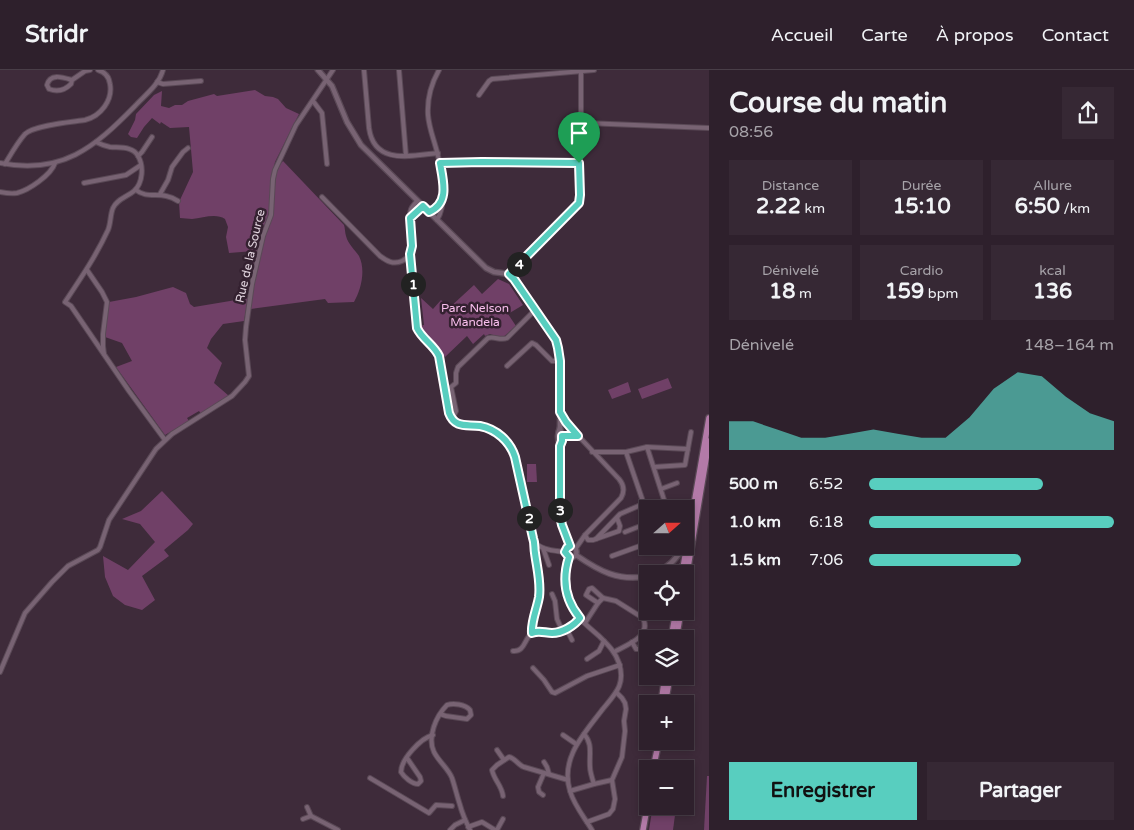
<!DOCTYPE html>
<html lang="fr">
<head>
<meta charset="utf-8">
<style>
	body { margin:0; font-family:"Varela Round",sans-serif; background:#362834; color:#f1f3f6; height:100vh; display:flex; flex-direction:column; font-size:19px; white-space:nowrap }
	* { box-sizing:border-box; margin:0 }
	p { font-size:16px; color:#a7a3a9 }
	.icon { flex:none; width:28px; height:28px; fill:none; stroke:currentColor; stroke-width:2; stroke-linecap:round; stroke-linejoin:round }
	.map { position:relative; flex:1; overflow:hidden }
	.details { display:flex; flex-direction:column; background:#2e202c; width:425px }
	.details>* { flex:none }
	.needle { width:32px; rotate:69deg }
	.buttons { position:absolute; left:639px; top:430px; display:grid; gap:10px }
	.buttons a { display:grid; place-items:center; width:55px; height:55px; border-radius:0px; background:#2e202c; box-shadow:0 2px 8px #0003,0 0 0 1px #493e48; font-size:25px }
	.pin { position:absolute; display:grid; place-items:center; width:42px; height:42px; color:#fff; margin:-51px -21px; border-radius:50% 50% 50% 0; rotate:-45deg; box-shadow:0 0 5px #0007 }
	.pin .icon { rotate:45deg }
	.km { position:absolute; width:25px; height:25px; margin:-12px; border-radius:50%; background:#222; color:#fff; font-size:14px; line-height:25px; text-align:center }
	.round { display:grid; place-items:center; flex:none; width:52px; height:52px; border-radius:0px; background:#362834 }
	.headline { display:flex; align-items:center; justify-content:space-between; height:85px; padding:0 20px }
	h1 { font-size:28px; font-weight:700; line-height:38px }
	.stats { display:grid; grid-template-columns:repeat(3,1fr); gap:8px; height:85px; padding:5px 20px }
	.stats div { display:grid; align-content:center; border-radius:0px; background:#362834; text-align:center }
	.stats b { font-size:21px; font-weight:700 }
	.stats small { font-size:14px; font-weight:400 }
	.stats p { font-size:14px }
	.chart { height:140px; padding:10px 20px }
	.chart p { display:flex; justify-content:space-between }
	.chart svg { width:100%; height:90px; margin-top:5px; fill:#58cebf; opacity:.7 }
	.button { display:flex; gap:10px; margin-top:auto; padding:10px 20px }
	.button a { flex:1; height:58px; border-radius:0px; background:#58cebf; color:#111; font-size:20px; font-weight:700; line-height:58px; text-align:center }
	.button a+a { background:#362834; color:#f1f3f6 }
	ul { padding:0 20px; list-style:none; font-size:16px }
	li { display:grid; grid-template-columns:80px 60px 1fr; align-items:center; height:38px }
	li i { height:12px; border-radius:6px; background:#58cebf }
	header { display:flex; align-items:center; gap:30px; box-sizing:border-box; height:70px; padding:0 25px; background:#2e202c; border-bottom:1px solid #493e48 }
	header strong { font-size:24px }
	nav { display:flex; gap:28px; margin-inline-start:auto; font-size:18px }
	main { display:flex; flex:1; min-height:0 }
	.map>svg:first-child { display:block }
	.green { fill:#704067 }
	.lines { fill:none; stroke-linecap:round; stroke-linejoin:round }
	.minor-casing { stroke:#5a4956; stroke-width:6 }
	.tertiary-casing { stroke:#5a4956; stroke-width:7 }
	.primary-casing { stroke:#5a4956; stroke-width:8 }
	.minor { stroke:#786373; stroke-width:4 }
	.tertiary { stroke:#786373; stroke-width:4.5 }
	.primary { stroke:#b37aa8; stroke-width:5.5 }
	.route-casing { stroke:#fff; stroke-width:10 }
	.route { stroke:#58cebf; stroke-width:6 }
	.labels { text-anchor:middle; stroke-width:5; stroke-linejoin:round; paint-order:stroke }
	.street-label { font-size:12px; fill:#e2d5df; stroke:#342130 }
	.park-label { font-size:12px; fill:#f9bfed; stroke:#342130 }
</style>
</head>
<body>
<header>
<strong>Stridr</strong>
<nav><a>Accueil</a><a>Carte</a><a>À propos</a><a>Contact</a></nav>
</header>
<main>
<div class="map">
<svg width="709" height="760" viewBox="0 0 709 760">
	<rect width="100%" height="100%" fill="#3e2b3a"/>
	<g class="green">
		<path d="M255,20L265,26L273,27L278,29L286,38L299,44L275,92L271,112L270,144L263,161L260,165L261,166L253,199L254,181L229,183L226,167L228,157L225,149C216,143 203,148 192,149C188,149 184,148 180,148L179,132L193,102L189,57L170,58L161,52L160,54L152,48L144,57L137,68L131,67L128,64L135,50L136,44L154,25L162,21L161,36L169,38L175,35H182L188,31L214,24L217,26Z"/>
		<path d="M283,91L344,155C345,158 345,163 346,166C348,174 355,180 359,186C366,200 361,220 354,232L328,233L325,229L251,239V237L253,214L263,170L273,146L276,99Z"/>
		<polygon points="498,209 509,214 523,235 508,244 516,256 502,268 490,264 485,266 484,264 473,274 467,266 445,287 425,264 420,256 424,255 421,228 433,239 441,230 449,238 474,215 482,224"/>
		<polygon points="173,217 186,223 190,234 194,237 248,228 244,251 223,254 211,269 207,278 222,293 214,313 229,326 201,344 199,341 187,348 189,351 165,365 116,297 132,291 122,273 105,267 109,232 136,227"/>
		<polygon points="668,308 672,318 642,329 638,319"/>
		<polygon points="628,312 631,322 612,329 608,320"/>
		<polygon points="527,394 536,394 537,412 527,412"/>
		<polygon points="162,421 193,454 188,460 164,480 169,486 142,506 155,530 142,540 125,535 113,526 105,507 103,486 128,500 155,472 140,454 122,449 141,441"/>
		<polygon points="707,706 709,706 709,760 704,760"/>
		<polygon points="652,741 675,745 673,760 649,760"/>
	</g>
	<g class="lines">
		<g class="minor-casing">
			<g id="minor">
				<path d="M364,0L369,58C374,95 410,86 438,83"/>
				<polyline points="399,0 406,86"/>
				<path d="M72,10C62,7 50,3 47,15L49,19C57,22 65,20 71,14L72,10L85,1L90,0"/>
				<polyline points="157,12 163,14 201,11"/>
				<polyline points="479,25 489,11 492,9 594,0"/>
				<polyline points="313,31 322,43 327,94"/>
				<circle cx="579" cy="53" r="5.5"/>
				<polyline points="579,48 581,43 581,0"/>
				<polyline points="585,53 709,58"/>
				<path d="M96,72C100,74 105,76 110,77C120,78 133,76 138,86C144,96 143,113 134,121C127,127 117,129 113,138C110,145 111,153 108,160C96,186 81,208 65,232L71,236L129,321L165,370"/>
				<polyline points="138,86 142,82 152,67"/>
				<path d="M0,93C62,105 94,78 135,36C145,25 159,15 163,0"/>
				<polyline points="440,93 579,93"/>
				<path d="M5,94C11,84 17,73 25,64C34,55 72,52 85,50C101,46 113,30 110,14C109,6 105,2 98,0"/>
				<polyline points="84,113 126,105 141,95"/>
				<path d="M136,120C148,130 162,120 178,131"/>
				<path d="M0,122C5,123 11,124 17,123C29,120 51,105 55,93"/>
				<polyline points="160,124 168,110 172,97 183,82 188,78"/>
				<path d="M322,127L380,186C387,191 393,195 402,191C418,184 411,162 410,148"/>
				<path d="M417,131C412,137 409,140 410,148L423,136"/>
				<polyline points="429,142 437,138 443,131"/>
				<path d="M437,150C447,134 443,104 438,86C435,72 429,59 428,45C427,29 431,14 439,0"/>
				<path d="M411,184L417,258C422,269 434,275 439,286L449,343C455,359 467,354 480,356C496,359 510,371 515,387L534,472C542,480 555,481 565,482"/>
				<polyline points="87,200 102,222 107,232 103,264 103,276 104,284"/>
				<polyline points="509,204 579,133 580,125 578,58"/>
				<polyline points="507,296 532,273 536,275 552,291 561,291"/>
				<path d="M560,343L569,356L619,409C624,415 625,421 621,428L585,465L576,478"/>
				<path d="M452,349L456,341L451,317L456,313V303L458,297L488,268C495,266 500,271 507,268L535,240"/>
				<polyline points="561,366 578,366"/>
				<polyline points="647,377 667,439"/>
				<polyline points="592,382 626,382 647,377 688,379"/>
				<polyline points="626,382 648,446"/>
				<polyline points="654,397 685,395 691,362"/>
				<polyline points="661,419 677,413"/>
				<polyline points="643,455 648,467"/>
				<polyline points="625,462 643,455 643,451 648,449"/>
				<polyline points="585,465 588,470 593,470 619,461 620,456 617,448"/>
				<polyline points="596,469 620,444 643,434"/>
				<polyline points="651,476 652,481"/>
				<polyline points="543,478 549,495"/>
				<polyline points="612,486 648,473"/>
				<path d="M569,487C562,507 564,531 579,548C585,554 592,560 599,566C607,574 615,581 619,593C626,615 615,624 602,640C584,664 560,688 570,721C574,735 584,747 592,760"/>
				<polyline points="552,524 555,531 557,549 562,560"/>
				<polyline points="598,533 586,525 589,519 592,518 603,528"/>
				<path d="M585,553L598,533L603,528L616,531L643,548C652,567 626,575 614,582"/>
				<polyline points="566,558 572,570"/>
				<path d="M532,563C531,548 539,532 539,516C539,503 532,486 536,473"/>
				<polyline points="632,572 636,579 640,579 642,566"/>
				<path d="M513,581C525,582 524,569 532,563C538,559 545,562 552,563C562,563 574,556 580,548"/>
				<polyline points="587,589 599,581 604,571"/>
				<polyline points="533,598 544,610 552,622 555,623 587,606 620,595"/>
				<polyline points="0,602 25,543 52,512 68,496 98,480 100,477 109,450 156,379 172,364 232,326 245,312 249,306 245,270 246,257 252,214 263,166 271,145 273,109 275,100 296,55 333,0"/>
				<path d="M440,644L446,646L467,649L471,645L470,640C465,634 453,633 447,635C436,646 427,667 434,682C439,692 448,698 452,708C455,717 457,726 460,735C462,743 466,752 470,760"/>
				<path d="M584,664C593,674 589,684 590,697C590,702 592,708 594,714"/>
				<polyline points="563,665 576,674"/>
				<polyline points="497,680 504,690"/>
				<path d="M407,688L420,707L421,711L418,714C412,714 404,707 401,702C401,689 421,668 433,665"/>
				<polyline points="544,692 547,697 549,704"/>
				<polyline points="370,708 429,743 436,735 452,736"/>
				<polyline points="570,721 594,714 612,710"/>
				<polyline points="543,725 539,722 538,717 544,703"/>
				<path d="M503,726C502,716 494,710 492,700L497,695L509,687C515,688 518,695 524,697L568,710"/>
				<polyline points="307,737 311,746"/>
				<polyline points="303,749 311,746 338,760"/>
				<polyline points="587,752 609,744 613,739 615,729 612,710 622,687 625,661 624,651 626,639 625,633 622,628 617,623"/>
				<polyline points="468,757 482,752 495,760"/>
				<polyline points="450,760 455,755 465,750"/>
				<polyline points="497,760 503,749"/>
			</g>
		</g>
		<g class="tertiary-casing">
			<g id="tertiary">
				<path d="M318,0L332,16L347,52L361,75L486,198L494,202L509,204L514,209L552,264L558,278L561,291L560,358C557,364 558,371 560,376"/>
				<polyline points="560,358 562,366 560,376 560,446 562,455 570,476"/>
				<circle cx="571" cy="482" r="5.5"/>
				<path d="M576,485C599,501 619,512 648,506"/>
				<path d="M654,504C668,498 677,489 684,476"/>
				<polyline points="664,504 676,501 683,495"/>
			</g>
		</g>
		<g class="primary-casing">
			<g id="primary">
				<polyline points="682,504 709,348"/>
				<polyline points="685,515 709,371"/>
				<polyline points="671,569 676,541"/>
				<polyline points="676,569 681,541"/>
				<polyline points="661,634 665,606"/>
				<polyline points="665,634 670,606"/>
				<polyline points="653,699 659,671"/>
				<polyline points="643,760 648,732"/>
			</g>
		</g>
		<use href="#minor" class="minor"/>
		<use href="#tertiary" class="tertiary"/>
		<use href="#primary" class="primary"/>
	</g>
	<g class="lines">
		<g class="route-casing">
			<path id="route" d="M482,92L579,93L580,125L579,133L509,204L514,209L556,270L558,278L560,291V342L566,352L578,366H562V371L560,376V446L562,455L570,476L567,478L565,482L569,487C562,509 565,530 580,548C574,556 562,563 552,563C545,563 539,560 532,563C531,551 537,539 539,527C541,512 537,498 535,483C534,478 535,473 533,468L515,387C510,371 496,359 480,356C467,354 455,359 449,343L439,286C434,275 422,269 417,258L410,184L412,176L410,148L423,136L429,142C450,133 443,111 440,93Z"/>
		</g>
		<use href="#route" class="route"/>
	</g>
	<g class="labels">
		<g class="street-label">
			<text transform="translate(250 186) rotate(-77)" y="4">Rue de la Source</text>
		</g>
		<g class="park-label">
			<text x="475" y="242">Parc Nelson<tspan x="475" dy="14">Mandela</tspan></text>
		</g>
	</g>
</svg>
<div class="buttons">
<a><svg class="needle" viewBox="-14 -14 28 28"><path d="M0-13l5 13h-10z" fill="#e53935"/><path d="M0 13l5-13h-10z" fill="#a7a3a9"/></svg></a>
<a><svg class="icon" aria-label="locate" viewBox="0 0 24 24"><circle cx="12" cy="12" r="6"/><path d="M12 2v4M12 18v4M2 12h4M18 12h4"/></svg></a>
<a><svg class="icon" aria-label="layers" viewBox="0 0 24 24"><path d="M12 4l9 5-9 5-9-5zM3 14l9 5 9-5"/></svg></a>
<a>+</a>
<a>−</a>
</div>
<div class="pin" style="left:579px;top:93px;background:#1e9e55"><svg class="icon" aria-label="arrive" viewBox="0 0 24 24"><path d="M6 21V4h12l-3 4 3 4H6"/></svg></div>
<b class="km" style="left:413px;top:214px">1</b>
<b class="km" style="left:529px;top:448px">2</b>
<b class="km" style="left:560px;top:440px">3</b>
<b class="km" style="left:519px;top:194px">4</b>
</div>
<section class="details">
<div class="headline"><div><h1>Course du matin</h1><p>08:56</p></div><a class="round"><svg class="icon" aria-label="share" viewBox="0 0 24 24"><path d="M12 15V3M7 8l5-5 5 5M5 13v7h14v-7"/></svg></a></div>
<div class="stats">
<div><p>Distance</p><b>2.22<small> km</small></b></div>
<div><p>Durée</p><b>15:10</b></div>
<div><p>Allure</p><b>6:50<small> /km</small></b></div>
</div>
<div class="stats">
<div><p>Dénivelé</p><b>18<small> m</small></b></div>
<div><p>Cardio</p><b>159<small> bpm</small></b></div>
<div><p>kcal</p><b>136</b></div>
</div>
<div class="chart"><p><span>Dénivelé</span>148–164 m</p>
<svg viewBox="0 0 160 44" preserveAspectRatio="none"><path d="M0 44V30L10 30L20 34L30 38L40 38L50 36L60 34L70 36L80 38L90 38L100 28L110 14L120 6L130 8L140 18L150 26L160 30V44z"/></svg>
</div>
<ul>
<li><b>500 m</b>6:52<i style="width:71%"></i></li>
<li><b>1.0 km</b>6:18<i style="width:100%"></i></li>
<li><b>1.5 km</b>7:06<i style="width:62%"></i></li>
</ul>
<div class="button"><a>Enregistrer</a><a>Partager</a></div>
</section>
</main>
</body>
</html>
